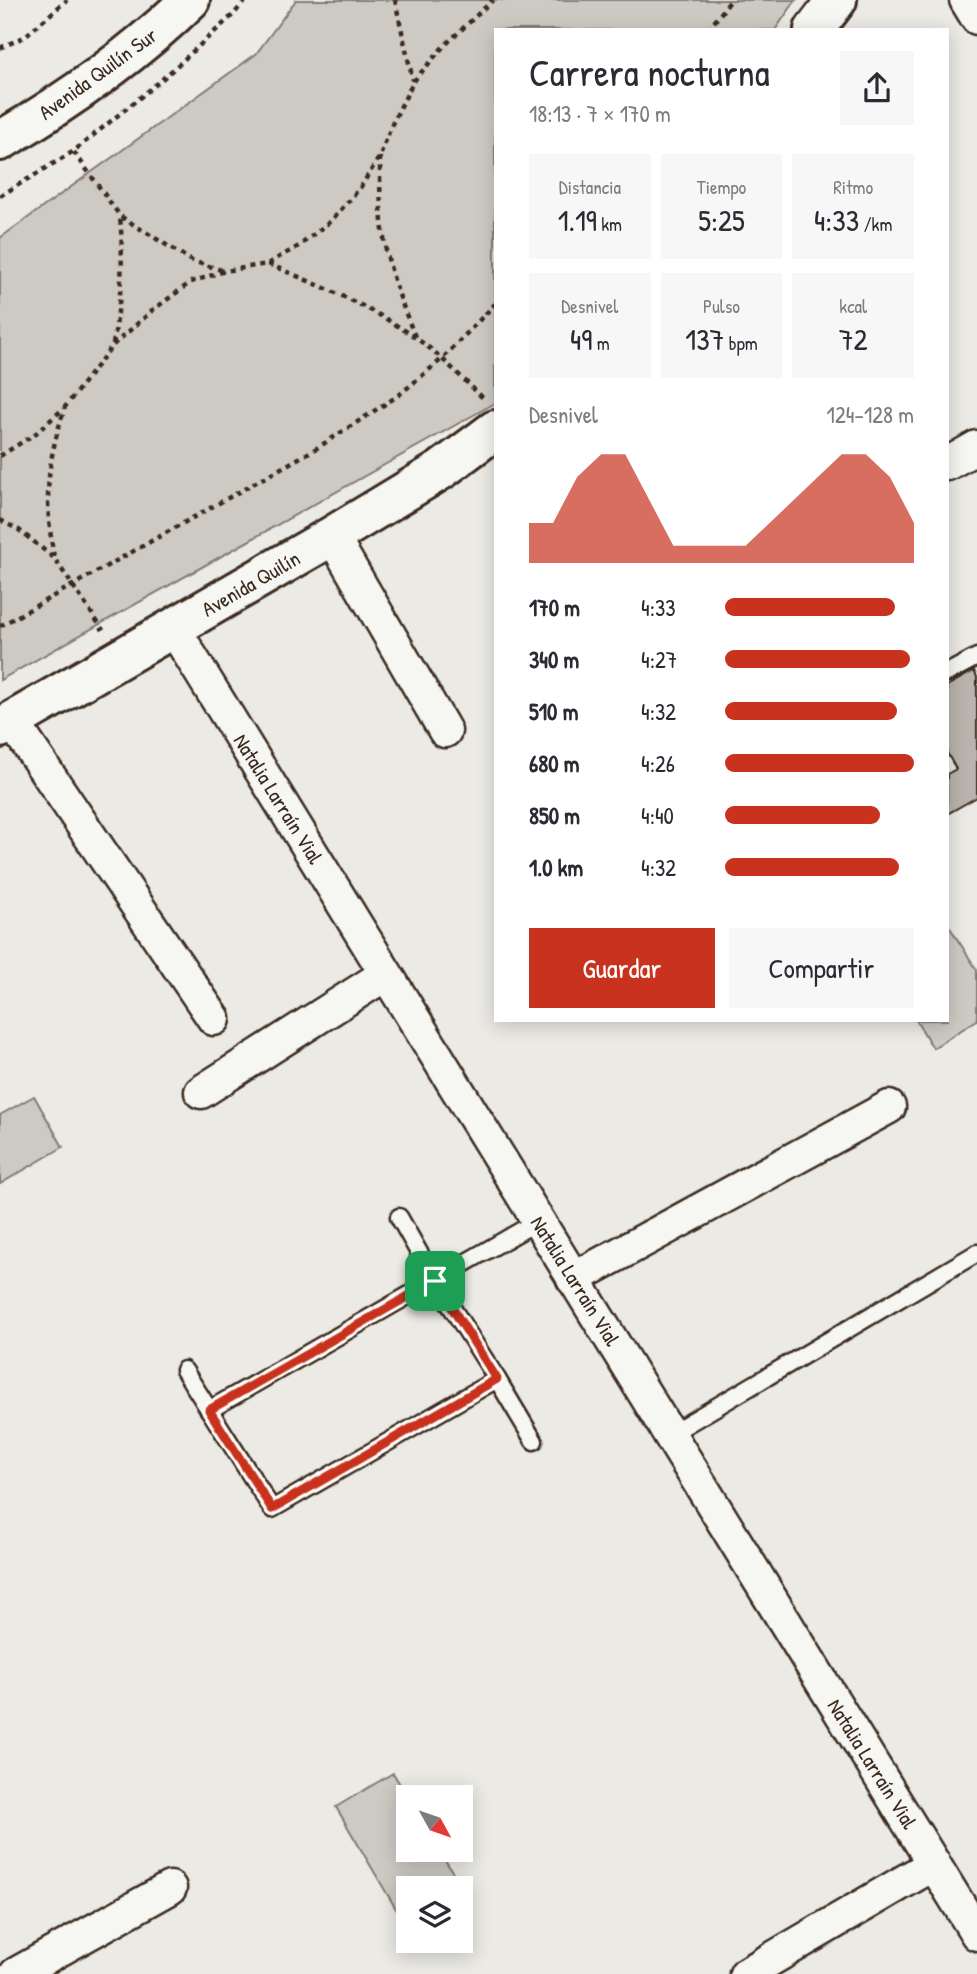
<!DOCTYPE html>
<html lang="es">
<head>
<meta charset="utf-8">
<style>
	body { margin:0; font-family:"Patrick Hand",sans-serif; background:#f7f7f7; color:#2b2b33; height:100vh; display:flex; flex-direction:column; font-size:26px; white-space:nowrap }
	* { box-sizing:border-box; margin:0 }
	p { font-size:23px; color:#7c7c81 }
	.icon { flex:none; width:38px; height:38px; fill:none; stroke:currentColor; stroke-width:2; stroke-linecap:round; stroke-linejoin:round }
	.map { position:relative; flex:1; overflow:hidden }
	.drawer { position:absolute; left:494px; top:28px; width:455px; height:994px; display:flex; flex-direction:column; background:#fff; border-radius:0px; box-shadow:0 4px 18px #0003 }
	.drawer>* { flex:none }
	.needle { width:46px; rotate:130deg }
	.tools { position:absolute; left:396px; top:1785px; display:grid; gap:14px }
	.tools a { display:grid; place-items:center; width:77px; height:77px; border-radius:0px; background:#fff; box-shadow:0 4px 18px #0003; font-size:35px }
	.pin { position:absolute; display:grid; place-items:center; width:60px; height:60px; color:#fff; margin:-30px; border-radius:14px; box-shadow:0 4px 10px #0006 }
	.round { display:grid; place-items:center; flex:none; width:74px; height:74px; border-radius:0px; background:#f7f7f7 }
	.headline { display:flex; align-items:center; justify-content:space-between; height:119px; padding:0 35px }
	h1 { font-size:38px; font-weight:600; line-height:52px }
	.figures { display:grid; grid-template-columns:repeat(3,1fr); gap:10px; height:119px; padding:7px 35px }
	.figures div { display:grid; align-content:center; border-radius:0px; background:#f7f7f7; text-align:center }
	.figures b { font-size:30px; font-weight:600 }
	.figures small { font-size:19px; font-weight:400 }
	.figures p { font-size:19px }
	.chart { height:196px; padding:14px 35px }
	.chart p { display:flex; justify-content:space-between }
	.chart svg { width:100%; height:126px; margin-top:7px; fill:#c8321e; opacity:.7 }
	.button { display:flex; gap:14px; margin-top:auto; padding:14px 35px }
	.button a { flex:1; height:80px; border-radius:0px; background:#c8321e; color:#fff; font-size:28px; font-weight:600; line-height:80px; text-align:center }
	.button a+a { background:#f7f7f7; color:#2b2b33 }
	ul { padding:0 35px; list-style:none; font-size:23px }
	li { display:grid; grid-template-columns:112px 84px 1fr; align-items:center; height:52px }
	li i { height:18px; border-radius:9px; background:#c8321e }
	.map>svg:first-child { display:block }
	.green { fill:#cdcac4; stroke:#847a71; stroke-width:2 }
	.building { fill:#bab4ae; stroke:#3b2a1e; stroke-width:2 }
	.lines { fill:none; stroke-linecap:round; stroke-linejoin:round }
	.service-casing { stroke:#3b2a1e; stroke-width:21 }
	.minor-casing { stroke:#3b2a1e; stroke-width:37 }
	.tertiary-casing { stroke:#3b2a1e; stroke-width:44 }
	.path { stroke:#3b2a1e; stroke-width:4.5; stroke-dasharray:5 5; stroke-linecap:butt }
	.service { stroke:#f6f6f2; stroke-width:16 }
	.minor { stroke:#f6f6f2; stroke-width:32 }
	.tertiary { stroke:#f6f6f2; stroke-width:38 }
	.route-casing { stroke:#fff; stroke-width:14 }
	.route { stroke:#c8321e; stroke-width:9 }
	.labels { text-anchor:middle; stroke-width:6; stroke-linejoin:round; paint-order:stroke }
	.street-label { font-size:21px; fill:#3b2a1e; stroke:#f6f6f2 }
</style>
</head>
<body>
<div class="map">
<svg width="977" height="1974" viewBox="0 0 977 1974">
	<rect width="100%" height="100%" fill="#ebeae5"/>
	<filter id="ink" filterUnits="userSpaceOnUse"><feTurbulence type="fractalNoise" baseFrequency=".0143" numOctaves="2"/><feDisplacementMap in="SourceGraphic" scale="14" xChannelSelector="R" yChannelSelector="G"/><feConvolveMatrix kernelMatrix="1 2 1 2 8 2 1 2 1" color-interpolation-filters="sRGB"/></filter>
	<g filter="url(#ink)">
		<g class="green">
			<polygon points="296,0 796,0 775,30 495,30 495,403 0,680 0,238 256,54"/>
			<polygon points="947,923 977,970 977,1020 933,1048 916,1020 947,1020"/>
			<polygon points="34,1096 63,1147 0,1184 0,1115"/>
			<polygon points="393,1773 408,1797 408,1850 439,1850 464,1891 460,1894 460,1888 408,1888 406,1926 336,1807"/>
		</g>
		<polygon class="building" points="974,671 977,677 977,797 947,814 947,774 956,769 947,753 947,686"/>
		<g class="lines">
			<g class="service-casing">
				<g id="service">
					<polyline points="947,673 977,657"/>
					<polyline points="184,1370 272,1509 497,1379 435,1281 399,1217"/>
					<polyline points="497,1379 534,1441"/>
					<polyline points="209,1410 538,1221"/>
					<polyline points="670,1434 977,1253"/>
				</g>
			</g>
			<g class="minor-casing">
				<g id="minor">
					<polyline points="966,0 977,18"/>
					<polyline points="947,464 977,447"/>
					<polyline points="332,536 445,731"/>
					<polyline points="174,629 977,1934"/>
					<polyline points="12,721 214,1019"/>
					<polyline points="201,1092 386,974"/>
					<polyline points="573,1279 889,1107"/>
					<polyline points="16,1974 170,1888"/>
					<polyline points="746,1974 934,1864"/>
				</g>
			</g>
			<g class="tertiary-casing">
				<g id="tertiary">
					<polyline points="814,30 837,0"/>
					<path d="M0,141C68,101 133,56 190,0"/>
					<polyline points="0,728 332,536 441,470 495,430"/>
				</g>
			</g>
			<g class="path">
				<polyline points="395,0 413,81"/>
				<polyline points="708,30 731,0"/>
				<polyline points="0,48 24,37 67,0"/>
				<polyline points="74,152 120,216 192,261 225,271"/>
				<path d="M380,157C380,188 380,219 386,250C393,281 404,310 416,339"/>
				<polyline points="0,196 74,151 159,82 233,15 246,0"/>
				<path d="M268,264C324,287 385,312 433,351C451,366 467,383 484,399"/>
				<path d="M113,344C121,300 124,261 120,217"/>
				<polyline points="0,456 35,434 65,407 112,346 153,310 191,282 225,271 267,264 299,246 332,220 360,188 380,156 392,124 413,82 443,47 493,0"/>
				<polyline points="0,520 19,530 54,558 103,630"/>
				<path d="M54,557C44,499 46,464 65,408"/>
				<polyline points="0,626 317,448 399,395 442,359 495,304"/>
			</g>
			<use href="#service" class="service"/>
			<use href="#minor" class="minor"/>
			<use href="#tertiary" class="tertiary"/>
		</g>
	</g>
	<g class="lines" filter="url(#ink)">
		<g class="route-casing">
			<polygon id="route" points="435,1281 497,1379 272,1509 209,1410"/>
		</g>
		<use href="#route" class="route"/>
	</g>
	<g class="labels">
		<g class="street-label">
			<text transform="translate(98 74) rotate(-36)" y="7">Avenida Quilín Sur</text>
			<text transform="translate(251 584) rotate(-30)" y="7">Avenida Quilín</text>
			<text transform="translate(278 799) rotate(58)" y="7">Natalia Larraín Vial</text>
			<text transform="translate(575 1281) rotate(58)" y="7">Natalia Larraín Vial</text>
			<text transform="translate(872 1764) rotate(58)" y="7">Natalia Larraín Vial</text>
		</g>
	</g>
</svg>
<div class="tools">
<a><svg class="needle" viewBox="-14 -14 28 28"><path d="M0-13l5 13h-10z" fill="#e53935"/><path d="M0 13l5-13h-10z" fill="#7c7c81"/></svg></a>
<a><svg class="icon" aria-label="layers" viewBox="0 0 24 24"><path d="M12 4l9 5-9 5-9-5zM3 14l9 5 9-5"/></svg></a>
</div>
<div class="pin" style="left:435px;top:1281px;background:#1e9e55"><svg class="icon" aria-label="arrive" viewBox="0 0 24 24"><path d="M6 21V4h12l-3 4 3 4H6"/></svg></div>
<section class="drawer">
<div class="headline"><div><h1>Carrera nocturna</h1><p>18:13 · 7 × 170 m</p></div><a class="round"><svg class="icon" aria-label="share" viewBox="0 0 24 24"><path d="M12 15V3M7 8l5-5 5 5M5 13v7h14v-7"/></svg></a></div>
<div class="figures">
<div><p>Distancia</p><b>1.19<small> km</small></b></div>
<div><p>Tiempo</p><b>5:25</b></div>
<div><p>Ritmo</p><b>4:33<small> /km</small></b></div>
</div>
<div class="figures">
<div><p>Desnivel</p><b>49<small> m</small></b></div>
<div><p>Pulso</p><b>137<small> bpm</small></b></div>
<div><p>kcal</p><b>72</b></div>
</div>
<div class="chart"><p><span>Desnivel</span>124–128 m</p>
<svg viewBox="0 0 160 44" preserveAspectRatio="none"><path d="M0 44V30L10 30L20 14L30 6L40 6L50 22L60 38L70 38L80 38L90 38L100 30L110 22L120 14L130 6L140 6L150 14L160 30V44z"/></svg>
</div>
<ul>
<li><b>170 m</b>4:33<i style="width:90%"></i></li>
<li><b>340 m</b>4:27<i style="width:98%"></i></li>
<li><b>510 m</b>4:32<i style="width:91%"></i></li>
<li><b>680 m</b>4:26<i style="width:100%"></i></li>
<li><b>850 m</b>4:40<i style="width:82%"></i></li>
<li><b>1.0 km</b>4:32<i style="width:92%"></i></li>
</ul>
<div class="button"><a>Guardar</a><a>Compartir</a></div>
</section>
</div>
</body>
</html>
